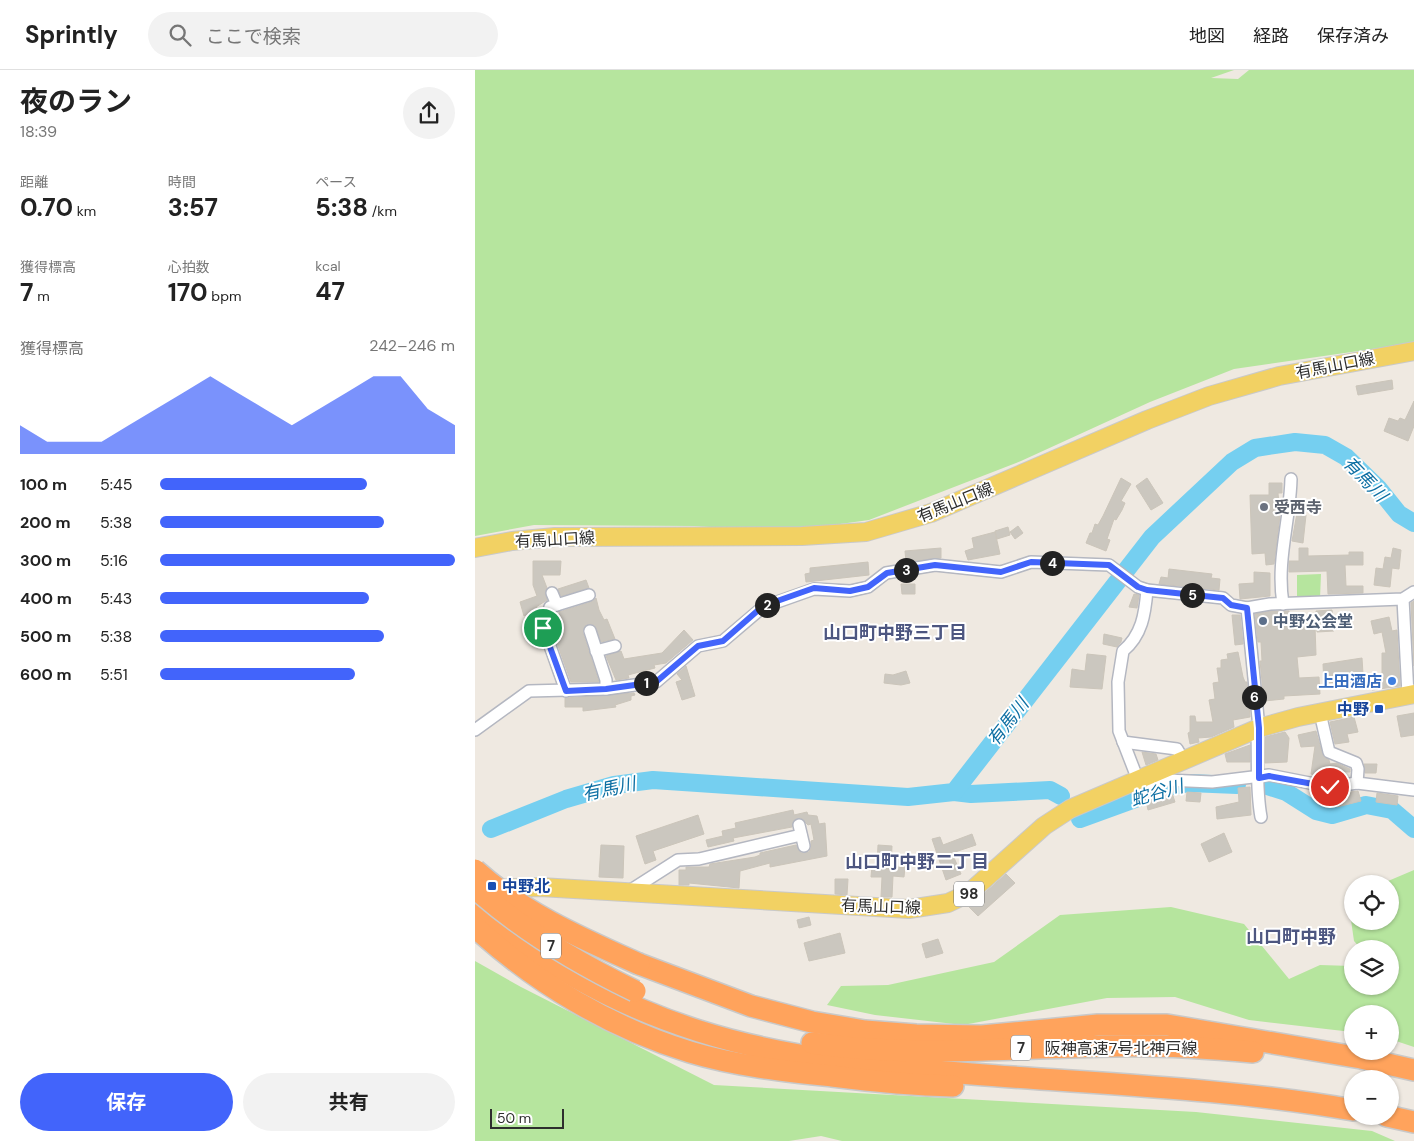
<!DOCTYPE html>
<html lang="ja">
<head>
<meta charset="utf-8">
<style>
	body { margin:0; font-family:"DM Sans","Noto Sans JP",sans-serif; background:#f2f2f2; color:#222; height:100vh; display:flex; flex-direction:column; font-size:19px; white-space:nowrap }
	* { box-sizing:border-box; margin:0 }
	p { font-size:16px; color:#767676 }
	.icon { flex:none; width:28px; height:28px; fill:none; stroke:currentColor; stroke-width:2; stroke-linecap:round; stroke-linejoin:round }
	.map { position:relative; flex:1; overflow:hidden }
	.panel { display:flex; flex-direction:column; background:#fff; width:475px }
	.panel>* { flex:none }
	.controls { position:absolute; left:869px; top:805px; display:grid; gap:10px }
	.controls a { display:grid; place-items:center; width:55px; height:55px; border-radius:50%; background:#fff; box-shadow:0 1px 4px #0004; font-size:25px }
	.scale { position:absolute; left:15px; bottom:12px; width:74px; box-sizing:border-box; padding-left:5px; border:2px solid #2e2e2e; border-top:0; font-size:14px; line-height:18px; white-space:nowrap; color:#2e2e2e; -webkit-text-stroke:4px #fff; paint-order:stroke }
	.pin { position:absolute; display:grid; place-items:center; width:42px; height:42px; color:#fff; margin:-21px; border:2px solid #fff; border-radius:50%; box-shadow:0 1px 5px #0007 }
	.km { position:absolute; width:25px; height:25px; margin:-12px; border-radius:50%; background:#222; color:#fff; font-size:14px; line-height:25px; text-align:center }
	.round { display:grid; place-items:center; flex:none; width:52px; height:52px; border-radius:26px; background:#f2f2f2 }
	.head { display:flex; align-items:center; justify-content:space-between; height:85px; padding:0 20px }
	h1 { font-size:28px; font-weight:700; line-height:38px }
	.metrics { display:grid; grid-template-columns:repeat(3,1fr); gap:8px; height:85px; padding:5px 20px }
	.metrics div { display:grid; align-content:center }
	.metrics b { font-size:25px; font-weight:700 }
	.metrics small { font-size:14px; font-weight:400 }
	.metrics p { font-size:14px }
	.chart { height:140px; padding:10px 20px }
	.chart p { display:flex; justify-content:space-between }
	.chart svg { width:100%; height:90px; margin-top:5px; fill:#4264fb; opacity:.7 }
	.cta { display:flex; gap:10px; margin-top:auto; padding:10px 20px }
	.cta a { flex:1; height:58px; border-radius:30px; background:#4264fb; color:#fff; font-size:20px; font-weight:700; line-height:58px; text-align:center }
	.cta a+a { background:#f2f2f2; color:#222 }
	ul { padding:0 20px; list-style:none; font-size:16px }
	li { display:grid; grid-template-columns:80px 60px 1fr; align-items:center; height:38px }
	li i { height:12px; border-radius:6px; background:#4264fb }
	header { display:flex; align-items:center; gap:30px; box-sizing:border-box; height:70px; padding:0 25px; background:#fff; border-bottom:1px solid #e0e0e0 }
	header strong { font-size:24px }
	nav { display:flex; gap:28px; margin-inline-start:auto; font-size:18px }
	.search { width:350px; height:45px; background:#f2f2f2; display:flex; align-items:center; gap:12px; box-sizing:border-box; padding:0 18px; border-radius:28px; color:#767676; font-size:19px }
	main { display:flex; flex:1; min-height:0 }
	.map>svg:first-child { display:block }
	.green { fill:#b6e59e }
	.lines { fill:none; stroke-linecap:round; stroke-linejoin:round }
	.river { stroke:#75cff0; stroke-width:18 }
	.building { fill:#cbc7bf; stroke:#cbc5ba }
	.street-casing { stroke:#b4b7c1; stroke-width:14 }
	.primary-casing { stroke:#c9c9c9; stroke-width:20 }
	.highway-casing { stroke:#c9c9c9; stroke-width:24 }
	.street { stroke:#fff; stroke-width:11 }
	.primary { stroke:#f2d163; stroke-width:18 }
	.highway { stroke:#ffa35c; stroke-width:21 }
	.highway-bridge-casing { stroke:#c9c9c9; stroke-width:24; stroke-linecap:butt }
	.highway-bridge { stroke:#ffa35c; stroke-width:21 }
	.route-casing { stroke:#fff; stroke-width:10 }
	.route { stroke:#4264fb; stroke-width:6 }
	.worship-dot { fill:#6b7280; stroke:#fff; stroke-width:2 }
	.service-dot { fill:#5c6f8a; stroke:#fff; stroke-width:2 }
	.shop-dot { fill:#3f7fe0; stroke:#fff; stroke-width:2 }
	.transit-dot { fill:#1a4fb4; stroke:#fff; stroke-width:2 }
	.labels { text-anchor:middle; stroke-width:4; stroke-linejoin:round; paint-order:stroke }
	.shield { fill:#fff; stroke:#6d6d6d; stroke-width:1 }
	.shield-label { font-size:15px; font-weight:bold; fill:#2e2e2e }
	.street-label { font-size:16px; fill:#2e2e2e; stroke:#fff }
	.worship-label { font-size:16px; font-weight:bold; fill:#5b616d; stroke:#fff; text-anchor:start }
	.service-label { font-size:16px; font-weight:bold; fill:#4e5e75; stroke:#fff; text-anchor:start }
	.shop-label { font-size:16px; font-weight:bold; fill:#366cbe; stroke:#fff; text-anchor:end }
	.transit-label { font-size:16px; font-weight:bold; fill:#164399; stroke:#fff; text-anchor:end }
	.water-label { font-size:18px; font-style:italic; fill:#0d6fa3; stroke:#fff }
	.neighbourhood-label { font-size:18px; font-weight:bold; fill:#4d5680; stroke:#fff }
</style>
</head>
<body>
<header>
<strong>Sprintly</strong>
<div class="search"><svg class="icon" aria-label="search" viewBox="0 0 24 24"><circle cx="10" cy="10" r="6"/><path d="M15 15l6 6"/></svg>ここで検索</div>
<nav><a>地図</a><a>経路</a><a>保存済み</a></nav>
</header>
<main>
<section class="panel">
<div class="head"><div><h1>夜のラン</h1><p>18:39</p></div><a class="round"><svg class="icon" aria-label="share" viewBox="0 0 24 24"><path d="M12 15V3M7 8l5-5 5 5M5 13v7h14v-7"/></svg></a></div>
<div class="metrics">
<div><p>距離</p><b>0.70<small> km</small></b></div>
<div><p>時間</p><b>3:57</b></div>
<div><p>ペース</p><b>5:38<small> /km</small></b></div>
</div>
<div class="metrics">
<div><p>獲得標高</p><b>7<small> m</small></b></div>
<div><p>心拍数</p><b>170<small> bpm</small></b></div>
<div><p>kcal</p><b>47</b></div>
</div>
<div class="chart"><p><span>獲得標高</span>242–246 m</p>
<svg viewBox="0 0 160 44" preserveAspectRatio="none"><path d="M0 44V30L10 38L20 38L30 38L40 30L50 22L60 14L70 6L80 14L90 22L100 30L110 22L120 14L130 6L140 6L150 22L160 30V44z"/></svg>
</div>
<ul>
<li><b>100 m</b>5:45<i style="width:70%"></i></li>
<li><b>200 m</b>5:38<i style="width:76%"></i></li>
<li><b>300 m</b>5:16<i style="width:100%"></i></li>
<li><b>400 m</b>5:43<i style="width:71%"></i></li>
<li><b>500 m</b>5:38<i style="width:76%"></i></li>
<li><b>600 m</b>5:51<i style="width:66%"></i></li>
</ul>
<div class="cta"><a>保存</a><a>共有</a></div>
</section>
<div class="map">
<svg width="939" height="1071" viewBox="0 0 939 1071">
	<rect width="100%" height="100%" fill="#efe9e1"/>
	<g class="green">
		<polygon points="0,0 759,0 736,8 763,9 774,0 939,0 939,273 759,299 675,332 546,391 394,450 307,462 220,456 59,455 0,466"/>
		<polygon points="846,504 845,528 822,529 822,505"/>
		<polygon points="939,800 939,977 915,969 915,944 878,944 877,962 774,950 700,927 632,928 488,955 400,945 352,935 366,916 413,915 519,892 585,845 696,837 769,854 814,909 845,895 877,896 878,916 915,916 915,879 886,879 879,871 873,829 877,827 878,851 915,851 915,814 906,814"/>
		<polygon points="0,891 46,917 239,1015 721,1042 897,1061 920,1071 367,1071 346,1066 314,1071 0,1071"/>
	</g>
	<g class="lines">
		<g class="river">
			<polyline points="789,715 811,722 841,741 857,745 891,735 917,740 939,759"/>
			<polyline points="479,722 496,724 575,720 586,726"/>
			<polyline points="605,749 693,717 714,713 762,715"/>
			<polyline points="16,759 91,729 139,715 178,710 433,727 479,722 677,467 757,392 780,378 820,372 850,375 871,387 904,419 924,444 939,453"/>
		</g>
	</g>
	<g class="building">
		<polygon points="917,310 918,319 883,325 881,316"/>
		<polygon points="939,331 939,356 933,371 909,361 914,348 923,351 925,348 930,350"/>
		<polygon points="646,408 656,414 646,431 650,433 647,440 641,450 639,449 632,469 635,470 631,481 611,473 615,463 617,463 620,454 623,455 628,446"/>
		<polygon points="672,408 688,433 676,440 661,416"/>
		<polygon points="794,413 807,413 807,423 803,423 805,445 799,494 791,495 790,483 777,484 775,425 794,425"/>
		<polygon points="822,443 831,445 828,473 817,471"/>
		<polygon points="543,456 548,463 540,469 535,462"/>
		<polygon points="533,457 535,465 522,469 520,461"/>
		<polygon points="520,462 525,484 493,490 490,481 499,478 497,468"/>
		<polygon points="466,478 466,488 431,492 430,481"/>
		<polygon points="824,478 833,478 833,486 874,485 874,482 888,482 888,495 870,495 871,516 888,516 888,523 853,524 852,501 814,502 814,491 824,491"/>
		<polygon points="918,478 926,480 924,499 917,498 915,517 899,515 901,498 908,499 910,487 916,488"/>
		<polygon points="58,491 86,491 85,505 67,505 72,518 70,523 72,530 61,537 65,547 63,554 59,555 58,551 55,552 53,544 49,546 45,532 62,526 58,515"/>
		<polygon points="393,492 394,505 331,512 330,504 335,503 335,498"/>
		<polygon points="694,499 737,504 736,508 745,509 744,520 684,514 686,507 693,508"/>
		<polygon points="779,502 795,503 795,526 765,529 764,514 779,513"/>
		<polygon points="111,510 114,518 86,526 83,519"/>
		<polygon points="426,514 440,514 440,524 427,524"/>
		<polygon points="659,524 664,525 662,538 654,537"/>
		<polygon points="121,528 124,540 129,550 132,549 140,569 126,572 120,556 116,554 110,556 108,563 124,612 96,612 77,559 80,548 85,546 84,542 116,532"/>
		<polygon points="939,531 939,596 936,533"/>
		<polygon points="857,540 859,561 842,562 841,541"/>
		<polygon points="796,541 814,541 815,556 818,558 840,556 841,585 822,587 824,608 844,607 845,624 809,626 809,629 789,631 785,591 787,591 786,572 783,572 780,544"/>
		<polygon points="757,545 765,545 768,574 760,575"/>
		<polygon points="914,547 917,561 922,560 925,616 897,620 896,613 907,612 907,583 911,583 907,562 899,564 896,551"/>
		<polygon points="209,560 218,570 191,593 179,595 180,598 153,605 154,608 141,610 131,586 146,581 149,589 187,583"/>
		<polygon points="629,564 647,568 646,572 642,577 628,574"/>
		<polygon points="763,582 768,607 770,612 772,612 775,647 758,650 759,657 736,667 723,668 724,672 715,674 713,663 715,662 715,646 720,646 721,652 738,652 734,630 740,629 738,613 744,612 742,598 746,598 746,590 753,589 752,584"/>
		<polygon points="612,584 631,586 627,619 595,617 597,599 610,601"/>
		<polygon points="887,588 888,604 875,605 876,615 865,615 865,612 849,613 848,594"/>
		<polygon points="211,596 220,626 207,630 201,612 207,610 202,604"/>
		<polygon points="431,601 435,613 426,615 409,613 410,604 418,605"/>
		<polygon points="159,623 160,625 156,626 156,630 140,635 141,637 108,641 108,637 90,637 90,628"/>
		<polygon points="939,643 939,665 926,667 922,646"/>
		<polygon points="879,647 883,662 872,664 874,672 860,674 855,652"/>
		<polygon points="841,661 848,686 854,690 855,694 862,693 875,699 875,702 846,701 846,706 836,704 840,676 826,677 823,665"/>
		<polygon points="810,662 814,668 812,692 790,693 790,667"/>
		<polygon points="775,675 775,692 752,692 750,684"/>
		<polygon points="667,682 681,684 683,690 671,695"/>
		<polygon points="889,694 902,694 901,703 890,703"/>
		<polygon points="775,717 776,745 742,749 741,737 764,732 763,718"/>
		<polygon points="702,718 697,723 700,732 673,740 670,726"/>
		<polygon points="883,721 886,731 862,737 859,724"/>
		<polygon points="712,722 726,723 725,732 711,731"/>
		<polygon points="902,723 923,726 922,735 901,732"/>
		<polygon points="318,740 319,745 332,742 333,745 342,746 344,754 350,753 352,786 295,797 295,793 265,801 264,818 214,813 214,815 204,815 204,800 211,800 211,797 234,797 235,794 280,787 285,785 285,783 321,775 326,783 334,782 336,778 336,771 339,770 336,754 333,755 326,748 319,750 317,757 258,768 259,771 233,777 231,770 248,766 247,761 261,758 260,753"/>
		<polygon points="223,745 229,764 178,781 181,790 170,794 161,766"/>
		<polygon points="749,763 757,782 734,792 726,774"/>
		<polygon points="497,764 501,775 477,783 486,804 471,810 457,769 465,767 468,775"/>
		<polygon points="126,775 149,776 148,808 124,807"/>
		<polygon points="403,775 417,776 416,797 430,797 429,807 418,806 417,827 406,827 407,807 396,807 397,796 402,796"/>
		<polygon points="531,804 540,813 503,846 494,837"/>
		<polygon points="360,809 373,809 372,825 360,824"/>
		<polygon points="334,847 336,855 324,858 322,850"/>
		<polygon points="365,863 370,883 334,891 329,873"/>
		<polygon points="463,869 468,883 451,888 447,874"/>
	</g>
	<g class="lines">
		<g class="street-casing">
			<g id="street">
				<polyline points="77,523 82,535"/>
				<polyline points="928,529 933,625"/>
				<path d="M808,534C801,491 815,451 816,409"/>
				<path d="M772,538L784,658L782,665C783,693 781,720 786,747"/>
				<polyline points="115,561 131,610 131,619"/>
				<polyline points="121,581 140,576"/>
				<polyline points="91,621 69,559 75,537 114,525"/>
				<polyline points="845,643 854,682 881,693 883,699 882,713"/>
				<polyline points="0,660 54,621 131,619 181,612 223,576 248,571 288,537 339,519 375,521 393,517 411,503 460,495 526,502 556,492 634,495 663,517 672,520 748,528 756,535 772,538 795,534 928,529 939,522"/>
				<polyline points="648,672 702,679 709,691"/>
				<polyline points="671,707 676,713 691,710 737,712 794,705 855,717 882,713 939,720"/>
				<path d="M663,710L644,661L643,612L648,581C667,565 670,544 672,520"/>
				<polyline points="324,755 329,776"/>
				<polyline points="153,822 203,790 224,789 326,765"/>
			</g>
		</g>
		<g class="primary-casing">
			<g id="primary">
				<polyline points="0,478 37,471 80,467 327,466 391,462 456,443 672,350 734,326 804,306 939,281"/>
				<polyline points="18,819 65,817 434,839 473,833 494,823 569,756 595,739 784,658 823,647 939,624"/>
			</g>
		</g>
		<g class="highway-casing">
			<g id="highway">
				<path d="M0,837C65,892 142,935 224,961C312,989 405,997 497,1004C624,1014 752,1018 878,1040"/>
				<path d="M0,857C61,913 136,958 215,982C261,996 310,1001 357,1006C397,1011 438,1015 478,1016"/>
				<polyline points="164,894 276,936 337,952 390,961 441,965 507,966 623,955 692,955 886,988 939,1000"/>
				<path d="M337,973C438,988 540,977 641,976C687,975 733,978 778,982"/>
				<polyline points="912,1046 939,1052"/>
			</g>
		</g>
		<use href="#street" class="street"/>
		<use href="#primary" class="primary"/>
		<use href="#highway" class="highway"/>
		<g class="highway-bridge-casing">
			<g id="highway-bridge">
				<path d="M0,800C48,843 106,868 164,894"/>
				<path d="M0,818C48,861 102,893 160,921"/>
			</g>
		</g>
		<use href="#highway-bridge" class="highway-bridge"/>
	</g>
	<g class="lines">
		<g class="route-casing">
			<polyline id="route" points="68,558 91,621 131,619 181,612 223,576 248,571 288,536 339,518 375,521 393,517 412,503 460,495 526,502 556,492 634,495 663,517 672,520 748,528 756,535 772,538 784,658 784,708 794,706 855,717"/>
		</g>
		<use href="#route" class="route"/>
	</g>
	<circle class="worship-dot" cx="789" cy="437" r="5"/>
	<circle class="service-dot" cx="788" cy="551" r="5"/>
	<circle class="shop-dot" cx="917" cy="611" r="5"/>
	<g class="transit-dot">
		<rect x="899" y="634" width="10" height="10" rx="2.5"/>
		<rect x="12" y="811" width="10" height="10" rx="2.5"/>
	</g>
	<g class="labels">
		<g class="shield">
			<rect x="479" y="811.5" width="30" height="25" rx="4"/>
			<rect x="66" y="863.5" width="20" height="25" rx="4"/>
			<rect x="536" y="965.5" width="20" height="25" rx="4"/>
		</g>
		<g class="shield-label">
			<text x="494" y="829">98</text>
			<text x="76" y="881">7</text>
			<text x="546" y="983">7</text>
		</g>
		<g class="street-label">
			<text transform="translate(860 295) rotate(-11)" y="6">有馬山口線</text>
			<text transform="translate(480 432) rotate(-22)" y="6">有馬山口線</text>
			<text transform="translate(80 469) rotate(-3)" y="6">有馬山口線</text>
			<text transform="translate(406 836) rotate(2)" y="6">有馬山口線</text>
			<text x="646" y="984">阪神高速7号北神戸線</text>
		</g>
		<g class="worship-label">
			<text x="799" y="443">受西寺</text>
		</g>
		<g class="service-label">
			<text x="798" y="557">中野公会堂</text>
		</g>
		<g class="shop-label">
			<text x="907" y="617">上田酒店</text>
		</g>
		<g class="transit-label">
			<text x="894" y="645">中野</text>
			<text x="27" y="822" text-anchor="start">中野北</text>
		</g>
		<g class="water-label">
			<text transform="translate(890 409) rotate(46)" y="6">有馬川</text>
			<text transform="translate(533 652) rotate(-52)" y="6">有馬川</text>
			<text transform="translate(134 719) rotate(-12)" y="6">有馬川</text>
			<text transform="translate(682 723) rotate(-16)" y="6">蛇谷川</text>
		</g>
		<g class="neighbourhood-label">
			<text x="420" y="569">山口町中野三丁目</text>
			<text x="442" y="798">山口町中野二丁目</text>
			<text x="816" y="873">山口町中野</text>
		</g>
	</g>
</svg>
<div class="controls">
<a><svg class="icon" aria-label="locate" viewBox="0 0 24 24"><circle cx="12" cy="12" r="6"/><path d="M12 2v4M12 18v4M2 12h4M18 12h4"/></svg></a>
<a><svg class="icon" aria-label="layers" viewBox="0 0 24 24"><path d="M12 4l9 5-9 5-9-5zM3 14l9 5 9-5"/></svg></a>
<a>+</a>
<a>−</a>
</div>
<div class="scale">50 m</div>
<div class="pin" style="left:68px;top:558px;background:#1e9e55"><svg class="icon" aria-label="arrive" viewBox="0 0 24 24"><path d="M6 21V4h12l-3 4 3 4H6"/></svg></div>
<div class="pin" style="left:855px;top:717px;background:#d93025"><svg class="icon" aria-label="check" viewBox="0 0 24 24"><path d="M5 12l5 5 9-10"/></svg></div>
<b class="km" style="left:171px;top:613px">1</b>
<b class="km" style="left:292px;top:535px">2</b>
<b class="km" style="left:431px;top:500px">3</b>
<b class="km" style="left:577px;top:493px">4</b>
<b class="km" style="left:717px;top:525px">5</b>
<b class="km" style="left:779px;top:627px">6</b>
</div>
</main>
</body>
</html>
